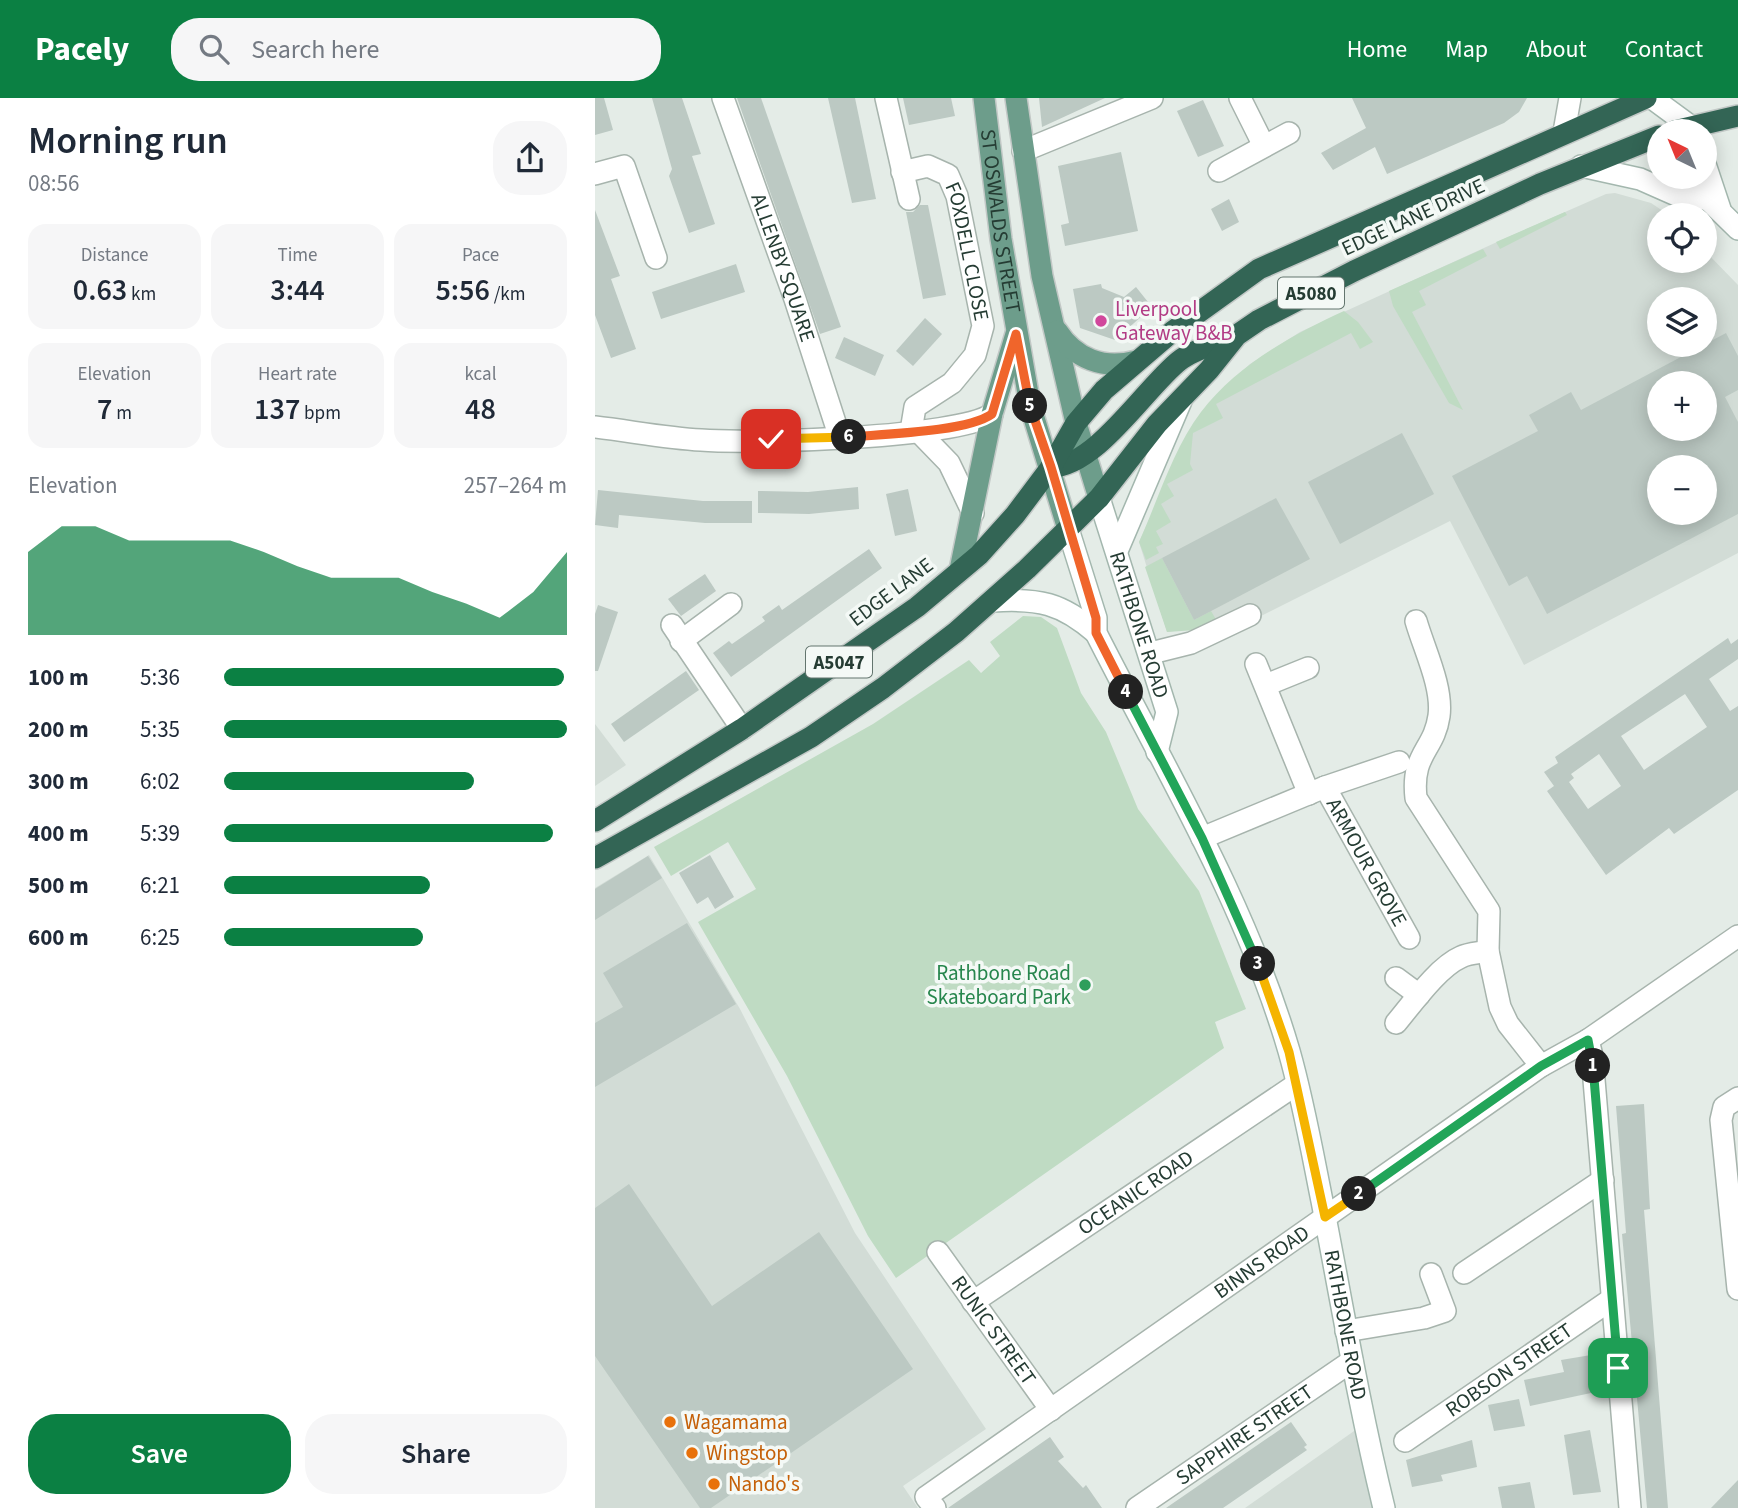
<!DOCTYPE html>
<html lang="en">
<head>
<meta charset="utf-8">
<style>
	body { margin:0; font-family:"Source Sans 3",sans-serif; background:#f6f6f7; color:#1f2937; height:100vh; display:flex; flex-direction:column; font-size:26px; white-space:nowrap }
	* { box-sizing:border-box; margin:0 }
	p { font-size:23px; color:#747a83 }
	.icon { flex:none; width:38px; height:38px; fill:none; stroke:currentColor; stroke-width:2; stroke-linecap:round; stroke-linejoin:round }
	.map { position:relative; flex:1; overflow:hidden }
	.details { display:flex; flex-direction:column; background:#fff; width:595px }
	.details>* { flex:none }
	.needle { width:46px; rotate:317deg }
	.fabs { position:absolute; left:1052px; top:21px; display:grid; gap:14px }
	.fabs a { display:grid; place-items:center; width:70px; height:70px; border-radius:50%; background:#fff; box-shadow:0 4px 18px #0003; font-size:35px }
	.pin { position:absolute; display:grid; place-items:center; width:60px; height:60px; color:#fff; margin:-30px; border-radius:14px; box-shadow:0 4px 10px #0006 }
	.km { position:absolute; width:35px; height:35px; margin:-18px; border-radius:50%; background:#222; color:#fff; font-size:19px; line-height:35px; text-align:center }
	.round { display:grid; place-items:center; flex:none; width:74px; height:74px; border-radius:28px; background:#f6f6f7 }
	.overview { display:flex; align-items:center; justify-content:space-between; height:119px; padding:0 28px }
	h1 { font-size:38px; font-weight:600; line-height:52px }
	.metrics { display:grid; grid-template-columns:repeat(3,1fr); gap:10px; height:119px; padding:7px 28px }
	.metrics div { display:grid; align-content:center; border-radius:18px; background:#f6f6f7; text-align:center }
	.metrics b { font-size:30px; font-weight:600 }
	.metrics small { font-size:19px; font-weight:400 }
	.metrics p { font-size:19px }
	.chart { height:196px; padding:14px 28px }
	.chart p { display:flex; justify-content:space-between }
	.chart svg { width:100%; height:126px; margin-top:7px; fill:#0b8043; opacity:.7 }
	.primary-button { display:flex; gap:14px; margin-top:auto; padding:14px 28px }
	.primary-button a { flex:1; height:80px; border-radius:28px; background:#0b8043; color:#fff; font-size:28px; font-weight:600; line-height:80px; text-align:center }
	.primary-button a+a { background:#f6f6f7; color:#1f2937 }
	ul { padding:0 28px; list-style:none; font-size:23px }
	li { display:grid; grid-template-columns:112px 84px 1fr; align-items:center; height:52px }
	li i { height:18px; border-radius:9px; background:#0b8043 }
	header { display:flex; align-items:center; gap:42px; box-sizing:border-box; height:98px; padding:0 35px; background:#0b8043; color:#fff }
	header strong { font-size:33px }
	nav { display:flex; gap:38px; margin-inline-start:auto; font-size:24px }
	.search { width:490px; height:63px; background:#f6f6f7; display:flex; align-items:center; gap:18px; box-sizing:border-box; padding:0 24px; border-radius:28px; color:#747a83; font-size:26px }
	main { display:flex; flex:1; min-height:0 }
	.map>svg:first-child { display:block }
	.built { fill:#d2dcd6; fill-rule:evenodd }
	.green { fill:#bfdbc3 }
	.building { fill:#bcc9c3; fill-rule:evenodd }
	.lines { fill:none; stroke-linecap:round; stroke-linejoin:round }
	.street-casing { stroke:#a7b4ad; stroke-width:24 }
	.secondary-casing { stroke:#a3b7ae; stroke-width:24 }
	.primary-casing { stroke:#c2c8c6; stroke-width:24 }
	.highway-casing { stroke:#c2c8c6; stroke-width:24 }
	.street { stroke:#fff; stroke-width:21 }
	.secondary { stroke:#fff; stroke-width:21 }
	.primary { stroke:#6d9d8b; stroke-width:21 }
	.highway { stroke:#336555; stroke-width:21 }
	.split-1-casing { stroke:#fff; stroke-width:14 }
	.split-2-casing { stroke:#fff; stroke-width:14 }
	.split-3-casing { stroke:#fff; stroke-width:14 }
	.split-4-casing { stroke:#fff; stroke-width:14 }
	.split-5-casing { stroke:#fff; stroke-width:14 }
	.split-6-casing { stroke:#fff; stroke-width:14 }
	.split-7-casing { stroke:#fff; stroke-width:14 }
	.split-1 { stroke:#22a559; stroke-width:9 }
	.split-2 { stroke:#22a559; stroke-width:9 }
	.split-3 { stroke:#f5b400; stroke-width:9 }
	.split-4 { stroke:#22a559; stroke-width:9 }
	.split-5 { stroke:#f0652b; stroke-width:9 }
	.split-6 { stroke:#f0652b; stroke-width:9 }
	.split-7 { stroke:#f5b400; stroke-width:9 }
	.hotel-dot { fill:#d1479c; stroke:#f4f9f6; stroke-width:2.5 }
	.leisure-dot { fill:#2e9e5b; stroke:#f4f9f6; stroke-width:2.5 }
	.food-dot { fill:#e8710a; stroke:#f4f9f6; stroke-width:2.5 }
	.labels { text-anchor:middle; stroke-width:7; stroke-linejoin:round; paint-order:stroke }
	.shield { fill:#f4f9f6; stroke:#63756e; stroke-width:2 }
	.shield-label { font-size:19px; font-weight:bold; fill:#253c33 }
	.street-label { font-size:21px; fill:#253c33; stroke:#f4f9f6 }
	.hotel-label { font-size:21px; fill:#b23c85; stroke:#f4f9f6; text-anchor:start }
	.leisure-label { font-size:21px; fill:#27864d; stroke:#f4f9f6; text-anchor:end }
	.food-label { font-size:21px; fill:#c56008; stroke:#f4f9f6; text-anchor:start }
</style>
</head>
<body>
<header>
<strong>Pacely</strong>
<div class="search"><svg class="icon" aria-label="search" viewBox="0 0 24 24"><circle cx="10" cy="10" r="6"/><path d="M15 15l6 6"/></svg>Search here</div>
<nav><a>Home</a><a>Map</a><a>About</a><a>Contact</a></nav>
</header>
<main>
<section class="details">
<div class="overview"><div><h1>Morning run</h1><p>08:56</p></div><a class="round"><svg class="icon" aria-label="share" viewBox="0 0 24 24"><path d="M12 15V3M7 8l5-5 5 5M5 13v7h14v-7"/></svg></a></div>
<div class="metrics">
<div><p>Distance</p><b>0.63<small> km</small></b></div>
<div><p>Time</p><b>3:44</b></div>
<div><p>Pace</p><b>5:56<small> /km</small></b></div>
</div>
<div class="metrics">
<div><p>Elevation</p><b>7<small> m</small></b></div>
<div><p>Heart rate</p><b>137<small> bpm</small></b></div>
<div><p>kcal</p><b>48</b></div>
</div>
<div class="chart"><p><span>Elevation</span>257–264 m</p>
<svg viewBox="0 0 160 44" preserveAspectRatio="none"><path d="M0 44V15L10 6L20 6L30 11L40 11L50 11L60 11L70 15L80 20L90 24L100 24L110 24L120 29L130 33L140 38L150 29L160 15V44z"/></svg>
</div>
<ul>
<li><b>100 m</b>5:36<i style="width:99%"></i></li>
<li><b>200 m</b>5:35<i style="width:100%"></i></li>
<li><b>300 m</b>6:02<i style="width:73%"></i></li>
<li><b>400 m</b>5:39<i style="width:96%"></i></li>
<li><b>500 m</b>6:21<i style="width:60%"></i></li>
<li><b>600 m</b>6:25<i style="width:58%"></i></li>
</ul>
<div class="primary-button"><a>Save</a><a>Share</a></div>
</section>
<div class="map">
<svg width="1143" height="1410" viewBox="0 0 1143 1410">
	<rect width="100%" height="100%" fill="#e4ece7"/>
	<g class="built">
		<path d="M1020,95L1056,105L1074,117H1064V163H1110V153L1143,187V455L929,567L855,423L658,522L572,534L544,444L584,356L606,315L621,298L655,266L705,234L902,144L1011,96ZM1064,201H1110V247H1064ZM1064,285H1110V331H1064ZM1064,369H1110V415H1064Z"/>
		<polygon points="0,626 31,667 0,688"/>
		<polygon points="54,757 145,911 260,1135 391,1331 308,1388 323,1410 0,1410 0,790"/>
		<polygon points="769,1326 789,1410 650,1410"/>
	</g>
	<g class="green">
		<polygon points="970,114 972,117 905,151 901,144"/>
		<polygon points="888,151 892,158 824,193 831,207 817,214 868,312 854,305 798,208 794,193"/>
		<path d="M749,213L763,224L778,244L765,251L756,235L621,306L628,320L598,335L595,366L598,372L572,386L579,398L566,406L576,424L561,433L568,446L561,449L564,455L551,462L544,444C563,402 578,351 606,314C642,267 697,237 749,213Z"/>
		<polygon points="567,460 599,522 616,513 623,525 601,532 572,534 550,469"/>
		<polygon points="428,518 446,519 462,530 486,595 511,634 543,711 604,793 651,911 620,924 629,950 301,1180 273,1138 192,978 103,824 161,791 133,744 76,778 59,749 278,626 374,562 386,575 405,558 395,544"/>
	</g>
	<g class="building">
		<polygon points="0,0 9,0 18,32 0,37"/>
		<polygon points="57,0 87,0 106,56 97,58 120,126 94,135 74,78 77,71"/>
		<polygon points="142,0 166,0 246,229 225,236"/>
		<polygon points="233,0 260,0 281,101 257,105"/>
		<polygon points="308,0 356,0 360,18 314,27"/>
		<polygon points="444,0 510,0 447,29"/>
		<polygon points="757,0 932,0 924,14 909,25 792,76 780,49 738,72 726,55 771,30"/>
		<polygon points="608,2 629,48 603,59 582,13"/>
		<polygon points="526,54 543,133 470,148 466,127 474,125 463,68"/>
		<polygon points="634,101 644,124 627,133 616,111"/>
		<polygon points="325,107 333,107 351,197 328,201 311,114 318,114"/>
		<polygon points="0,112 25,178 16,181 41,251 16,260 0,217"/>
		<polygon points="141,166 150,194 66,221 57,194"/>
		<polygon points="506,186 507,190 529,199 541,189 557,209 520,242 485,230 478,191"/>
		<polygon points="330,220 347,236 318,268 301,253"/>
		<path d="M1131,235L1143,258V292L1130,299L1143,324V416L952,516L932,478L914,488L857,378L943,333L934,317L976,294L986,312ZM1064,285H1110V331H1064ZM1064,369H1110V415H1064Z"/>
		<polygon points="249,239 289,257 280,278 240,260"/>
		<polygon points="807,335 839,396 745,446 713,384"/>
		<polygon points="263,389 264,411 214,416 163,415 163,393 213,394"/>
		<polygon points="313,391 322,433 300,438 291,396"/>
		<polygon points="3,392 108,403 157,403 157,425 110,425 24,417 23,430 0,427"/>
		<polygon points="681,400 715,461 599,522 567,460"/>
		<polygon points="274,451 287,470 136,579 118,555 134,543 137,546 170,523 167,519 184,507 187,512"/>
		<polygon points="110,476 121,493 86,518 73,501"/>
		<polygon points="3,507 23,514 3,573 0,573 0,516"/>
		<path d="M1133,540L1136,546L1143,541V561L1114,581L1135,613L1143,608V692L1079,736L1074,730L1011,777L952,693L959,688L949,674L963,665L960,659ZM1090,596L1112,629L1049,672L1026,638ZM1004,656L1026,688L993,711L974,684L979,680L976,676Z"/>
		<polygon points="91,573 104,592 29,644 16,626"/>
		<polygon points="115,757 139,799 120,811 113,799 102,806 84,775"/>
		<polygon points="53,758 67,780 0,822 0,791"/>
		<polygon points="92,825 141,906 0,989 0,925 28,909 8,875"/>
		<polygon points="1049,1006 1055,1111 1049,1112 1073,1410 1052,1410 1027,1136 1031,1135 1021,1008"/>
		<polygon points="34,1086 117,1208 224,1134 318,1271 116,1410 105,1410 0,1258 0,1110"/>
		<polygon points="1008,1255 1010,1292 935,1308 929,1282 969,1274 966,1262"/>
		<polygon points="924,1301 930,1328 899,1333 893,1307"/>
		<polygon points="696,1324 712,1347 709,1349 712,1352 628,1410 571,1410"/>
		<polygon points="995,1332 1006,1394 978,1397 969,1337"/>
		<polygon points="455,1339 469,1359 463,1363 488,1390 491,1387 507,1410 353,1410"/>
		<polygon points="877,1342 882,1369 846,1377 848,1383 817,1389 811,1362"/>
		<polygon points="1143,1382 1143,1410 1116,1410"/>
		<polygon points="935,1384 940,1410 907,1410 903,1389"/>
	</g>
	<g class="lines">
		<g class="street-casing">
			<g id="street">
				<path id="s1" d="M128,0L200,201L245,340"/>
				<polyline points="291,0 314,101"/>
				<polyline points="645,0 669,48"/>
				<polyline points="969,34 975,0"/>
				<polyline points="428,53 557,0"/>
				<polyline points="624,73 694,35"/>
				<path id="s2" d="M307,74L333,68L353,77L362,98L388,228L380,257L357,285L320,309L316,333"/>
				<polyline points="0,76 29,68 61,160"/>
				<path d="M0,329C35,333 71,340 106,342C156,346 364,340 397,316"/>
				<polyline points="323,333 354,365 378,415"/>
				<path d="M821,523C829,551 848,589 844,618C839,653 816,655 821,700L894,813L893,853L905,909L913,926L946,968"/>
				<polyline points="77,527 147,631"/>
				<polyline points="86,543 136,506"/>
				<polyline points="556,555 596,545 655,517"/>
				<polyline points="661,566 714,696"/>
				<polyline points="671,587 713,570"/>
				<path id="s3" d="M730,689L814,840"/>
				<polyline points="607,740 730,689 804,664"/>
				<polyline points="801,880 824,897"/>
				<path d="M801,925C817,906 843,869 866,859C874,855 885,855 893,853"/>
				<polyline points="993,942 997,958 1035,1410"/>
				<polyline points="1143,1000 1129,1009 1126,1022 1143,1191"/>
				<path id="s4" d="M343,1154L456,1312"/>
				<polyline points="869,1175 1008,1082"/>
				<path id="s5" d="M378,1204L702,986"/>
				<polyline points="751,1233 829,1220 850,1213 836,1176"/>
				<path id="s6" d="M810,1343L1017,1201"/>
				<path id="s7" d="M340,1410L331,1399L946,968L993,942L1143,838"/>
				<path id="s8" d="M542,1410L757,1263"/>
			</g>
		</g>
		<g class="secondary-casing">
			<g id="secondary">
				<polyline points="1057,0 1095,28 1097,33"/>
				<polyline points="1110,66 1125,111"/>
				<polyline points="986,68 1045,81 1088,100 1112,101"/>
				<polyline points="1090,79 1143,131"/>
				<path id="s9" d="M504,400L572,614L562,654"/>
				<path id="s10" d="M473,431L501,520V535C570,671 651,806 694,953C708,1002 717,1053 727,1103C747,1206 764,1308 789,1410"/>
				<polyline points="522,453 586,303"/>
				<path d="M398,503C443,500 467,505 501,535"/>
			</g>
		</g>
		<g class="primary-casing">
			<g id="primary">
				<path id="s11" d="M389,0L406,141L435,307L473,431"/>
				<polyline points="421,0 447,178 481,325 504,400"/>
				<path d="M462,233C480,261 509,272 541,263"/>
				<polyline points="365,472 397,316 421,236"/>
			</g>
		</g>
		<g class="highway-casing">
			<g id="highway">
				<polyline points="1079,33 1143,18"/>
				<path d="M456,369C501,369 551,289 584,263C599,251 622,246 639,238"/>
				<polyline points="0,723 147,631 322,509 384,457 420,417 456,369 481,325 509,292 578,233 664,171 1051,0"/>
				<polyline points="0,760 216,639 288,590 361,534 432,471 504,400 562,326 614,272 642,237 664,222 759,173 945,86 1064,38"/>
			</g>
		</g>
		<use href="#street" class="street"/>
		<use href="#secondary" class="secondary"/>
		<use href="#primary" class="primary"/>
		<use href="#highway" class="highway"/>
	</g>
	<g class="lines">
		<g class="split-1-casing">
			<polyline id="split-1" points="998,968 1023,1270"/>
		</g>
		<g class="split-2-casing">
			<polyline id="split-2" points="764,1096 946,968 993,942 998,968"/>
		</g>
		<g class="split-3-casing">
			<polyline id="split-3" points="663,866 694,954 730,1119 764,1096"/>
		</g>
		<g class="split-4-casing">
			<polyline id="split-4" points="531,594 607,740 663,866"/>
		</g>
		<g class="split-5-casing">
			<polyline id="split-5" points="435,308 456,369 501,520 501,535 531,594"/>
		</g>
		<g class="split-6-casing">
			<path id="split-6" d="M254,339C289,336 372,334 397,316L421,236L435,308"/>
		</g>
		<g class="split-7-casing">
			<polyline id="split-7" points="176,341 254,339"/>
		</g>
		<use href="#split-1" class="split-1"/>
		<use href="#split-2" class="split-2"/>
		<use href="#split-3" class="split-3"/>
		<use href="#split-4" class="split-4"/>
		<use href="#split-5" class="split-5"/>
		<use href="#split-6" class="split-6"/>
		<use href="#split-7" class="split-7"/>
	</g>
	<circle class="hotel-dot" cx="506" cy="223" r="7"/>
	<circle class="leisure-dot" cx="490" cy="887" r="7"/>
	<g class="food-dot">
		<circle cx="75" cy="1324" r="7"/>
		<circle cx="97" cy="1355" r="7"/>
		<circle cx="119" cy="1386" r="7"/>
	</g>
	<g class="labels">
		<g class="shield">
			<rect x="683" y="179.5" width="66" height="31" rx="5"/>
			<rect x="211" y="548.5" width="66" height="31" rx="5"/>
		</g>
		<g class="shield-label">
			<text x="716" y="202">A5080</text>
			<text x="244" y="571">A5047</text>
		</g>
		<g class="street-label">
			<text transform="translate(818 119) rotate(-25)" y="7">EDGE LANE DRIVE</text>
			<text dy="7" stroke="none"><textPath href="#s11" startOffset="124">ST OSWALDS STREET</textPath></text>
			<text dy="7" stroke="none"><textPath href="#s2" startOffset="128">FOXDELL CLOSE</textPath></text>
			<text dy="7" stroke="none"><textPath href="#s1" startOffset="180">ALLENBY SQUARE</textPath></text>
			<text transform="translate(296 494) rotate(-37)" y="7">EDGE LANE</text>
			<text dy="7" stroke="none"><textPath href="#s9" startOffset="133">RATHBONE ROAD</textPath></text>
			<text dy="7" stroke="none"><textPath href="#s3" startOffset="86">ARMOUR GROVE</textPath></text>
			<text dy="7" stroke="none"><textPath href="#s5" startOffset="196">OCEANIC ROAD</textPath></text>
			<text dy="7" stroke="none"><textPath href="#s7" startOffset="424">BINNS ROAD</textPath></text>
			<text dy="7" stroke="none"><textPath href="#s10" startOffset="849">RATHBONE ROAD</textPath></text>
			<text dy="7" stroke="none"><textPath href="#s4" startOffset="96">RUNIC STREET</textPath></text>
			<text dy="7" stroke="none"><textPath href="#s6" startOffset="126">ROBSON STREET</textPath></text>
			<text dy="7" stroke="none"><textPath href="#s8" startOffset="130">SAPPHIRE STREET</textPath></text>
		</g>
		<g class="hotel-label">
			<text x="520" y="218">Liverpool<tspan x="520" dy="24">Gateway B&amp;B</tspan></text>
		</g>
		<g class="leisure-label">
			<text x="476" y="882">Rathbone Road<tspan x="476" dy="24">Skateboard Park</tspan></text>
		</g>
		<g class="food-label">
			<text x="89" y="1331">Wagamama</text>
			<text x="111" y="1362">Wingstop</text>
			<text x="133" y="1393">Nando's</text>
		</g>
	</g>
</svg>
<div class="fabs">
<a><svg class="needle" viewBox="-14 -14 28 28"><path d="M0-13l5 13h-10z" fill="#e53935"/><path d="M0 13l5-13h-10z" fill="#747a83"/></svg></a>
<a><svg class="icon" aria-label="locate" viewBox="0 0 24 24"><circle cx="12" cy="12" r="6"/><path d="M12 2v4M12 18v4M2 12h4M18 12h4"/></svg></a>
<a><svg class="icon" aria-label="layers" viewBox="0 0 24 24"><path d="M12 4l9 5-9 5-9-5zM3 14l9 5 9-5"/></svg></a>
<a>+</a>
<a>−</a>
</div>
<div class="pin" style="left:1023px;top:1270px;background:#1e9e55"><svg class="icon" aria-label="arrive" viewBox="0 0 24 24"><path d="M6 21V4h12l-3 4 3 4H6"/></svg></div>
<div class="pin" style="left:176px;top:341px;background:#d93025"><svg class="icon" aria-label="check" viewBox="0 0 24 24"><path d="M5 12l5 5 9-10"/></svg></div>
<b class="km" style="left:998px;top:968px">1</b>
<b class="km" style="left:764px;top:1096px">2</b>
<b class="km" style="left:663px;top:866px">3</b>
<b class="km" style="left:531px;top:594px">4</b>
<b class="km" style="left:435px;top:308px">5</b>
<b class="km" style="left:254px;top:339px">6</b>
</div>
</main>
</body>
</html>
